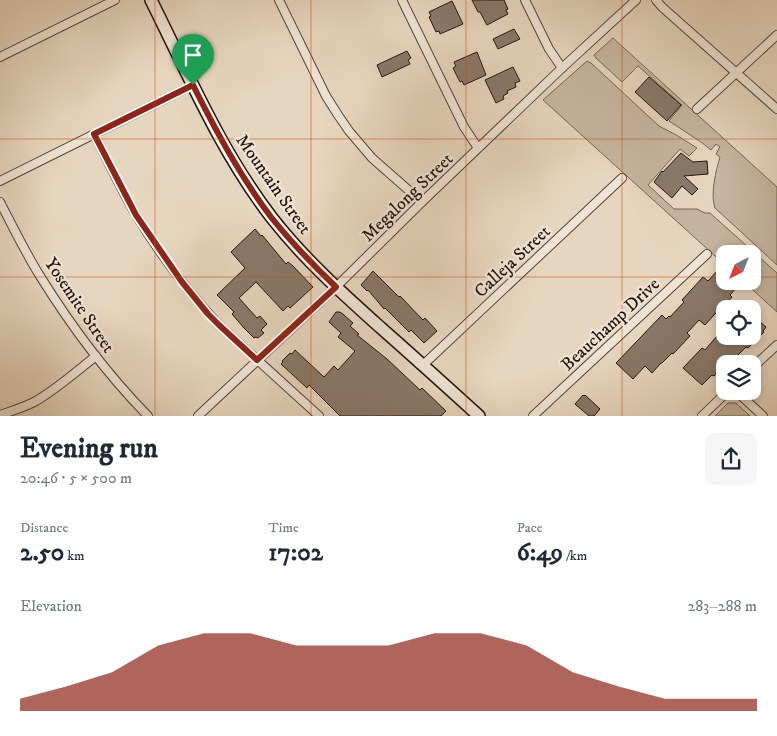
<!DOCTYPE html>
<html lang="en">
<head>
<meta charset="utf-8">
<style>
	body { margin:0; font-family:"IM FELL DW Pica",serif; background:#f6f6f7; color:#1f2937; height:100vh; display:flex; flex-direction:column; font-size:19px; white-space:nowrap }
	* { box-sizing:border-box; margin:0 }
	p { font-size:16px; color:#747a83 }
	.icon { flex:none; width:28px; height:28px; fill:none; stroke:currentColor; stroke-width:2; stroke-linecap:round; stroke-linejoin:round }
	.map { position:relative; height:416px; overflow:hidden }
	.details { display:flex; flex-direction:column; background:#fff; flex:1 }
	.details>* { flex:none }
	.needle { width:32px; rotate:222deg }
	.buttons { position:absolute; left:716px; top:245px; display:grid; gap:10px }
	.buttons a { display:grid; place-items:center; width:45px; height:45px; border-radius:10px; background:#fff; box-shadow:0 2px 8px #0003; font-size:25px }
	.pin { position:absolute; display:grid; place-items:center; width:42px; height:42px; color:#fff; margin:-51px -21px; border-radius:50% 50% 50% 0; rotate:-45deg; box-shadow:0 0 5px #0007 }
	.pin .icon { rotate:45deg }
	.round { display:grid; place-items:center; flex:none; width:52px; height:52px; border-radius:10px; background:#f6f6f7 }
	.headline { display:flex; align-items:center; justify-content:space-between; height:85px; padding:0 20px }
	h1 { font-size:28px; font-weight:700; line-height:38px }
	.figures { display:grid; grid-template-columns:repeat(3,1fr); gap:8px; height:85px; padding:5px 20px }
	.figures div { display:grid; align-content:center }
	.figures b { font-size:25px; font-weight:700 }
	.figures small { font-size:14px; font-weight:400 }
	.figures p { font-size:14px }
	.chart { height:140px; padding:10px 20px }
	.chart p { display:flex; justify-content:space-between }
	.chart svg { width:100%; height:90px; margin-top:5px; fill:#8f2418; opacity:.7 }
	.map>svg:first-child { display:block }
	.green { fill:#c6b5a0; stroke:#746456 }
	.building { fill:#897869; stroke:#23130b }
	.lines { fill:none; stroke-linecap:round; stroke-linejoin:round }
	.street-casing { stroke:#544438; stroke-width:10 }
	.secondary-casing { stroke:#23130b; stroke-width:14 }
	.street { stroke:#efe4d5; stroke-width:8 }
	.secondary { stroke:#efe4d5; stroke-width:11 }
	.route-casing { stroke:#fff; stroke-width:10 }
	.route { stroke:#8f2418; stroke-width:6 }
	.grid { fill:none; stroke:#ca4e0c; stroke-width:1; stroke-opacity:0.55 }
	.labels { text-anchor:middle; stroke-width:4.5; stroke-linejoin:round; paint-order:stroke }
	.street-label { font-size:18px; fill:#23130b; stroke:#efe4d5 }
</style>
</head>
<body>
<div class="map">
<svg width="777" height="416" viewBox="0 0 777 416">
	<rect width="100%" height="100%" fill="#e7d6bf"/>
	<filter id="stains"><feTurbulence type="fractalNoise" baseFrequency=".004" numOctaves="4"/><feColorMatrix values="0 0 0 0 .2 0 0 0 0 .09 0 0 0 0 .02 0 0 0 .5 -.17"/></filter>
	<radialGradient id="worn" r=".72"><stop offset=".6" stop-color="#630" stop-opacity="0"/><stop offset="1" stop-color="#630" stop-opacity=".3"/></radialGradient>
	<g class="green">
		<path d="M613,38L777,187V265L715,208C710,195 716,170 720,157L716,154L720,147L716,144L711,150L701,142L669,121L682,105L638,66L622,82L596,58L594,55Z"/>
		<polygon points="587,61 591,63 659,126 678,136 697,148 689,156 680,149 648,185 674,209 697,209 705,213 710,213 777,273 777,312 743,281 752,281 752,254 725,254 725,265 543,100"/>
		<polygon points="728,403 736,403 750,416 715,416"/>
	</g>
	<g class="building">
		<polygon points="472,0 504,0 508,9 506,10 508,14 487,25 480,12 478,12"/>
		<polygon points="452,1 463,24 440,34 439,31 436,32 429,17 431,16 429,12"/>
		<polygon points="514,29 520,39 498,49 493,39"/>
		<polygon points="407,51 411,58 408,60 410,64 382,77 377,65"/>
		<polygon points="477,52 486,75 464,85 462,81 460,82 453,68 456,66 454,62"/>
		<polygon points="513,67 520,81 515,83 516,87 507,91 508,93 503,96 504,99 496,103 485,80"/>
		<polygon points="649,77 681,105 667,121 635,92"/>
		<polygon points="681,153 693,162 707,161 708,174 684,176 698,189 692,195 682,186 672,198 654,182 662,171 663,172"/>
		<polygon points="255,229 261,236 262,235 286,264 288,262 293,266 313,287 290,308 288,306 283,311 256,282 239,298 257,318 260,316 267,324 261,330 264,333 258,338 256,337 254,338 244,328 232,314 234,312 217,295 245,268 231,252"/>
		<polygon points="718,270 725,276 725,281 731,281 737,287 730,295 732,297 724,306 723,305 705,325 699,320 687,333 690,336 673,354 672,353 662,363 661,363 652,373 645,366 633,379 616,363 662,315 666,319 669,316 670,317 684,302 682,300 703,277 708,281"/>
		<polygon points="373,271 399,297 400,296 423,320 425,318 437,331 424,343 411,330 409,332 385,308 384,309 368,290 367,291 361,285"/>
		<polygon points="336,312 340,312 344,315 353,323 350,326 359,334 357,335 387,359 420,390 422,388 446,411 441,416 340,416 309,385 307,388 281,364 283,362 282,361 290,353 292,354 295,350 324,377 334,366 338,370 355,351 338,337 341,333 329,322"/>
		<polygon points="752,315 766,327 763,331 764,332 748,348 746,347 732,361 729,358 714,376 712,375 702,385 683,368 702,348 705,350 717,336 752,336"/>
		<polygon points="583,395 584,396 585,395 600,409 594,416 589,416 575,404"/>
	</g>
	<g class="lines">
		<g class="street-casing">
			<g id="street">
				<polyline points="279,0 326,96 338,115 349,131 372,158 422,202"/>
				<polyline points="402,0 464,127 478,148"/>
				<polyline points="525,0 549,49 562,68"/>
				<polyline points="656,0 662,7 777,109"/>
				<polyline points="0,57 115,0"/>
				<polyline points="697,109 777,35"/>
				<path d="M94,134C108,161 121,189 136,215C160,254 188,292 219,325L319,416"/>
				<polyline points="0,181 193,85"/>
				<path d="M0,202C13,227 25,252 40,276C71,326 107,374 148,416"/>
				<polyline points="423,365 622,178"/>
				<polyline points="752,368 777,345"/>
				<polyline points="736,391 763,416"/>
				<path d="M0,415C12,411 25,407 36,401C58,388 77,371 96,356"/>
				<polyline points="198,416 336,287 422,202 562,68 636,0"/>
				<polyline points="533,416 707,254"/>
				<polyline points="702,416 728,391"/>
			</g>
		</g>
		<g class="secondary-casing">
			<path id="secondary" d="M151,0C188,74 221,152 272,218C304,259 342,293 381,328C414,357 446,386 479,416"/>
		</g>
		<use href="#street" class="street"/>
		<use href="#secondary" class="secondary"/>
	</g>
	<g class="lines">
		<g class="route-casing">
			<path id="route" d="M193,85C216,131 240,176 271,217C291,242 313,265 336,287L257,360L219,325L208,314L182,282L136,215L94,134Z"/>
		</g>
		<use href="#route" class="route"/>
	</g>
	<path class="grid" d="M155,0V416M311,0V416M466,0V416M622,0V416M0,139H777M0,277H725M752,277H777"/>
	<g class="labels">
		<g class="street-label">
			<text transform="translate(274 184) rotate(55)" y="6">Mountain Street</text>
			<text transform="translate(407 197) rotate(-44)" y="6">Megalong Street</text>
			<text transform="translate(512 261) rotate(-43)" y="6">Calleja Street</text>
			<text transform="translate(80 305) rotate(56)" y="6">Yosemite Street</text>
			<text transform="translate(610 324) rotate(-43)" y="6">Beauchamp Drive</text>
		</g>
	</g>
	<rect width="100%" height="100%" filter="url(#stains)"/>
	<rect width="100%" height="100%" fill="url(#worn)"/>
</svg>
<div class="buttons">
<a><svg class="needle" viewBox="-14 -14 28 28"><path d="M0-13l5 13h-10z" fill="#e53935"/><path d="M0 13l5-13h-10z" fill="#747a83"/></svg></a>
<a><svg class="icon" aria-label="locate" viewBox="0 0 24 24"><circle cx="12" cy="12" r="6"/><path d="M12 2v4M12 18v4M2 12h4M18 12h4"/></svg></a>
<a><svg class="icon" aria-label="layers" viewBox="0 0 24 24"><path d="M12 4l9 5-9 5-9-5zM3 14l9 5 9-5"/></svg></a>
</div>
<div class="pin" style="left:193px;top:85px;background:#1e9e55"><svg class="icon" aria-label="arrive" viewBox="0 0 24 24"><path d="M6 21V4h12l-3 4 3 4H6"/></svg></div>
</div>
<section class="details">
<div class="headline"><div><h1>Evening run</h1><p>20:46 · 5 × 500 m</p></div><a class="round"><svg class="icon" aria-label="share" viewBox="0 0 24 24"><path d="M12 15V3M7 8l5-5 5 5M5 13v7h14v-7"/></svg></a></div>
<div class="figures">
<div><p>Distance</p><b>2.50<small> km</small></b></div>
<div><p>Time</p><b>17:02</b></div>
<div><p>Pace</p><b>6:49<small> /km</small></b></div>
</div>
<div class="chart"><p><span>Elevation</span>283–288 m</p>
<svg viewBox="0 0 160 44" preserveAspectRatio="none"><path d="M0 44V38L10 32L20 25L30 12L40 6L50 6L60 12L70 12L80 12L90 6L100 6L110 12L120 25L130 32L140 38L150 38L160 38V44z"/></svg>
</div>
</section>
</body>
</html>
